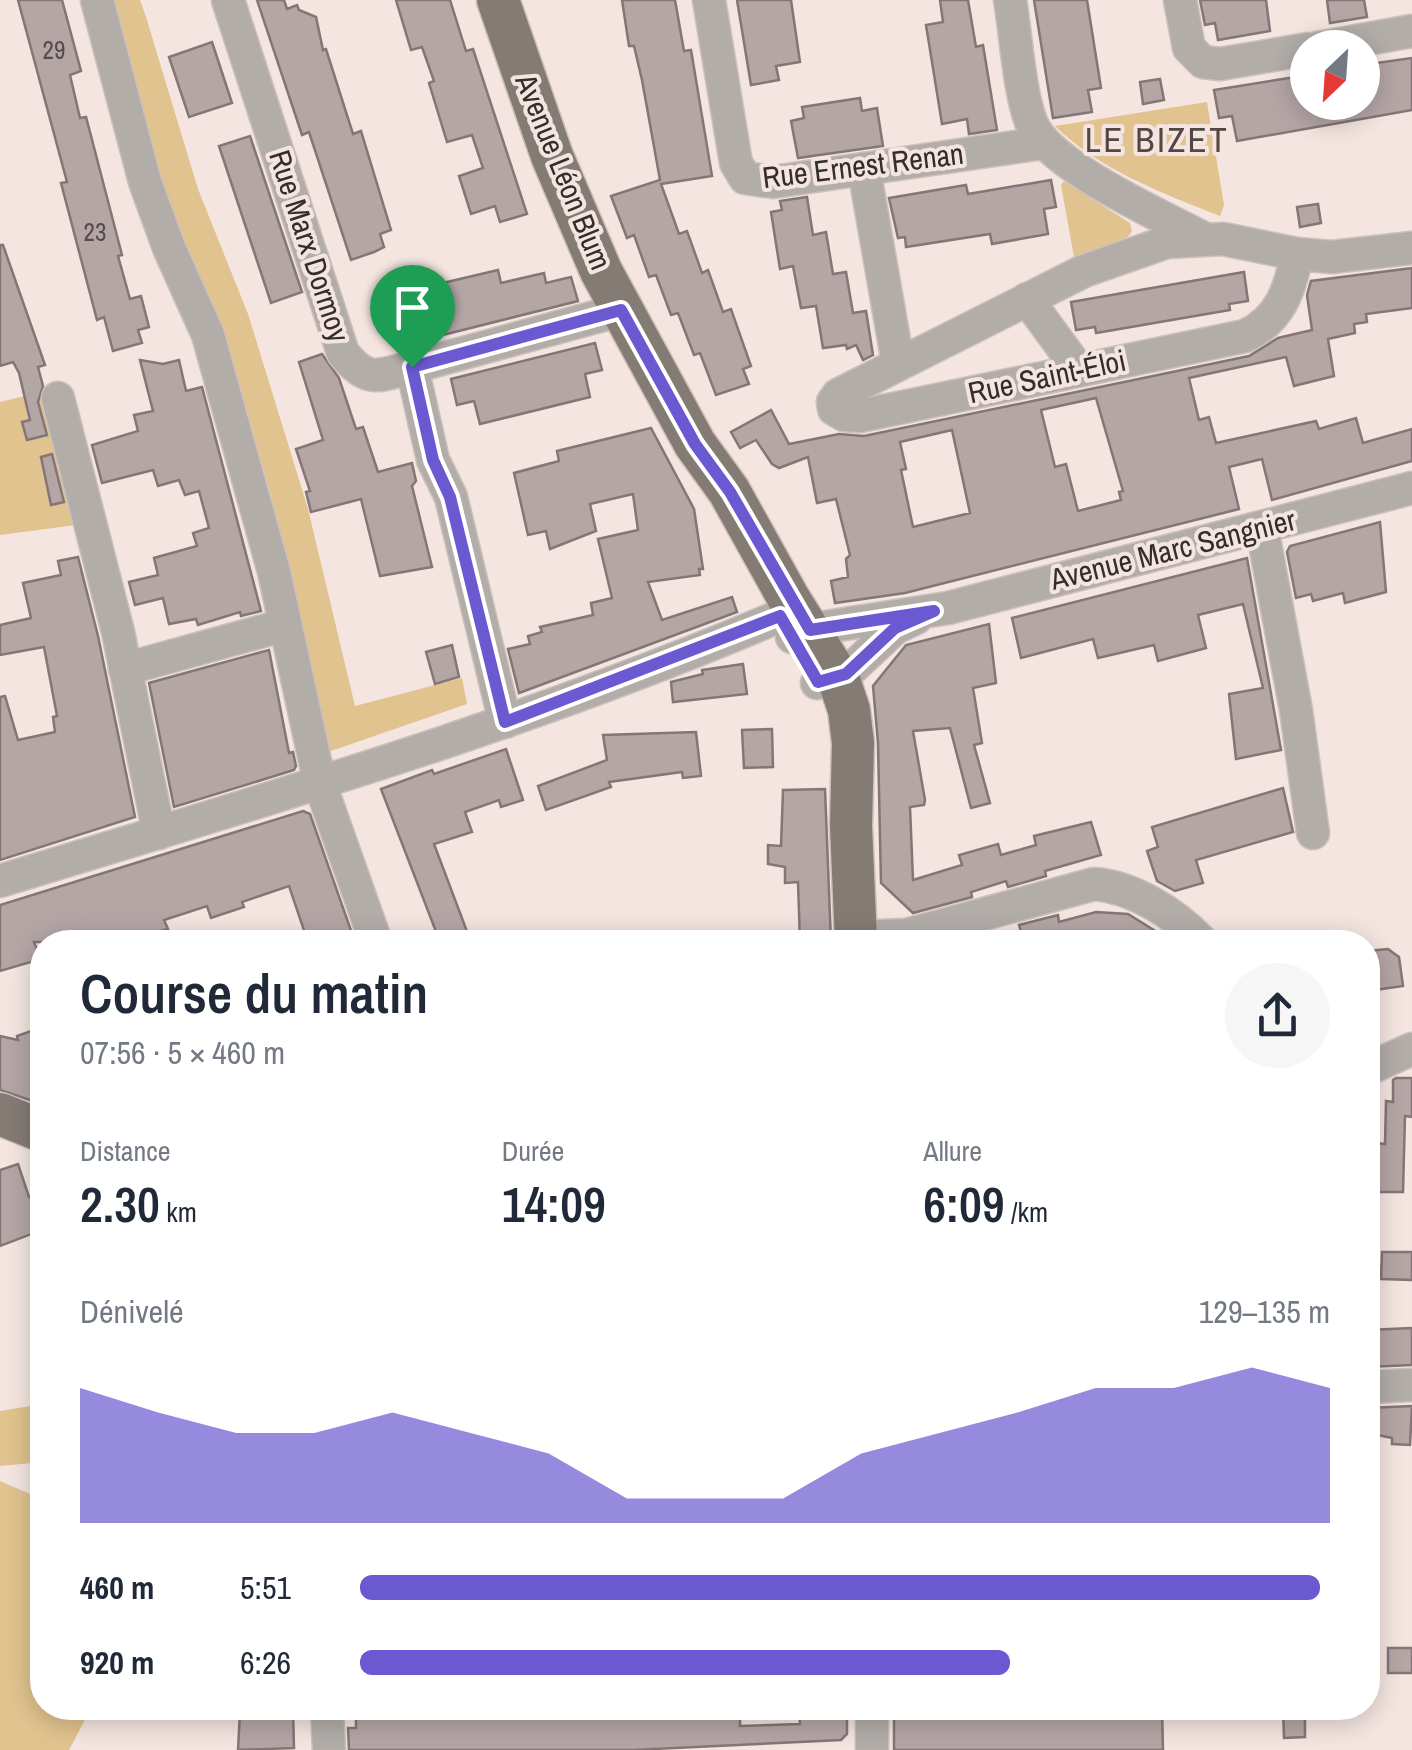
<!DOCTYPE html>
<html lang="fr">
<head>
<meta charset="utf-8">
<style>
	body { margin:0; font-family:"Archivo Narrow",sans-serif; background:#f6f6f7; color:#1f2937; height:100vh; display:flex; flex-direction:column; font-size:38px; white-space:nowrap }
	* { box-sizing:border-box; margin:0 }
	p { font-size:32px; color:#747a83 }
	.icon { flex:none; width:55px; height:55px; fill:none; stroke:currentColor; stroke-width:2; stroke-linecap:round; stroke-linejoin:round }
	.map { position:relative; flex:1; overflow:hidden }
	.sheet { position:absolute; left:30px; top:930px; width:1350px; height:790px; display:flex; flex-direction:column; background:#fff; border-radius:40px; box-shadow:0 5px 25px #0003 }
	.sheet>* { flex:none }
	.needle { width:65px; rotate:205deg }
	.tools { position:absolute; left:1290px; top:30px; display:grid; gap:20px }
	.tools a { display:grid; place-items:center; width:90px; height:90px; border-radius:50%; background:#fff; box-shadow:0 5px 25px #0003; font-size:50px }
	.pin { position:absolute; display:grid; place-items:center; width:85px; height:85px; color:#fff; margin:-102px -42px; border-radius:50% 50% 50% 0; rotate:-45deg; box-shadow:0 0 10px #0007 }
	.pin .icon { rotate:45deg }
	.round { display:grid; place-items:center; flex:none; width:105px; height:105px; border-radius:52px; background:#f6f6f7 }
	.head { display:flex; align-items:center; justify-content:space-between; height:170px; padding:0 50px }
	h1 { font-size:55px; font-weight:600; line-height:75px }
	.figures { display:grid; grid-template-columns:repeat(3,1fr); gap:15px; height:170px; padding:10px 50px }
	.figures div { display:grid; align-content:center }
	.figures b { font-size:50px; font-weight:600 }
	.figures small { font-size:28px; font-weight:400 }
	.figures p { font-size:28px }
	.chart { height:280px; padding:20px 50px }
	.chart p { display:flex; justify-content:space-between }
	.chart svg { width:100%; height:180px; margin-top:10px; fill:#6b59d2; opacity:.7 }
	ul { padding:0 50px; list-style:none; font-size:32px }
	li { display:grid; grid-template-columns:160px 120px 1fr; align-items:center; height:75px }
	li i { height:25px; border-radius:12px; background:#6b59d2 }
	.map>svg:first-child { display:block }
	.green { fill:#e0c38e }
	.building { fill:#b5a6a6; stroke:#847676; stroke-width:2.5; fill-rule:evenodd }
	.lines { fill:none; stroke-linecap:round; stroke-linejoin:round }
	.minor-casing { stroke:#cdc0bc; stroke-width:35 }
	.major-casing { stroke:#cdc0bc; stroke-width:45 }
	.minor { stroke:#b2ada9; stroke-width:32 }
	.major { stroke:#847b74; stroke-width:42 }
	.route-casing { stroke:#fff; stroke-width:20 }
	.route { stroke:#6b59d2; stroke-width:12 }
	.labels { text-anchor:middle; stroke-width:8; stroke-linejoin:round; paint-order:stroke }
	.number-label { font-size:25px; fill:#544b4a }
	.street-label { font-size:30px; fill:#332d2b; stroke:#f4e5e0 }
	.quarter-label { font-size:35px; letter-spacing:2.5px; fill:#544743; stroke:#f4e5e0 }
</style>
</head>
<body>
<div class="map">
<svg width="1412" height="1750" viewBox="0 0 1412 1750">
	<rect width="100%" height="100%" fill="#f4e5e0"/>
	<g class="green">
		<polygon points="110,0 140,0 146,17 198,189 248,314 289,447 308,509 355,706 462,678 467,704 328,752 271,496 225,333 184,239 150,149"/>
		<path d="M1207,102L1224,205L1220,216C1162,193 1100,170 1055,126Z"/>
		<polygon points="1064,181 1130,223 1132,231 1128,237 1074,257 1061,185"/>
		<polygon points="45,391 76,525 0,535 0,402"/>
		<polygon points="42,1404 42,1462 0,1466 0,1411"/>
		<polygon points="0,1481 30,1494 42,1503 42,1708 91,1708 69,1750 0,1750"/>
	</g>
	<g class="building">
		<polygon points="18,0 62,0 81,71 70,75 80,118 86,117 90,132 122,255 118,256 130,299 141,296 149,327 138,330 142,343 113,351 104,317 97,320 61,183 67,182"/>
		<polygon points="257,0 284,0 287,9 297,5 299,10 316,17 323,50 326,49 353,134 361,131 391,230 380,234 384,247 374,252 351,260 309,132 302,135"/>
		<polygon points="396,0 450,0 466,51 473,49 527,214 500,222 495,206 471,214 459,176 483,168 472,135 447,142 429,83 434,81 422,47 411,50"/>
		<polygon points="622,0 675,0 684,51 691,50 712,176 661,184 679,234 687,231 702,273 708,270 723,312 731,309 751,366 743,369 749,384 716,395 700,353 694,355 678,313 671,315 656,275 649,277 634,235 627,238 611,196 660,180 642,80 634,46 629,46"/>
		<polygon points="737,0 791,0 800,62 776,66 779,80 751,85"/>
		<polygon points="940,0 968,0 976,47 983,45 997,130 969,134 967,119 942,124 926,25 943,22"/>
		<polygon points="1034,0 1087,0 1101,88 1088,90 1092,112 1053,118"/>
		<polygon points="1200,0 1266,0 1270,31 1218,40 1215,23 1205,25"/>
		<polygon points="1327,0 1364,0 1367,17 1330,23"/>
		<polygon points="212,42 232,103 189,117 169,57"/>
		<polygon points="1412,58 1412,110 1237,141 1232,116 1219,118 1214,90 1308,75 1308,102 1362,102 1362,65"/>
		<polygon points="1160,79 1164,100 1143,104 1140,82"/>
		<polygon points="860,98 862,111 877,108 883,146 798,158 791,121 804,118 802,107"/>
		<polygon points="250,136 302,292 271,303 219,146"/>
		<polygon points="1051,180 1056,207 1044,209 1048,234 992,244 990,234 906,247 905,237 898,238 889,198 966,185 968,194"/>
		<polygon points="807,197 813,235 826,232 833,274 846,272 853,313 866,311 873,355 863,360 856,345 847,349 846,345 823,348 816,306 801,308 793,266 780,269 771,212 782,210 780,201"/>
		<polygon points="1318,204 1321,223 1300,227 1297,207"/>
		<polygon points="0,245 3,245 45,365 38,367 43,386 38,402 47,435 27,440 22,422 30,420 19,373 13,362 0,366"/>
		<path d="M1412,268V308L1366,314L1367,322L1354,324L1355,333L1328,339L1334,376L1294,386L1286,357L1189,378L1199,420L1209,417L1216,443L1316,421L1319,429L1356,418L1363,443L1412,429V461L1272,500L1262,459L1229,467L1239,509L905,593L835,603L831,581L848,577L846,559L850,555L836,499L817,503L808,457L779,468L772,464L756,440L740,448L731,432L771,410L789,444L839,434L864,436L1249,356L1278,338L1312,330L1307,295L1311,281ZM1096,398L1123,491L1119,492L1121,500L1078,511L1066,464L1055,467L1041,410ZM952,430L970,513L913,527L901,470L906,469L900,442Z"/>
		<polygon points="498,270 501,283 544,273 546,283 571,277 578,301 395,347 388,322 403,319 396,294"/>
		<polygon points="1244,272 1248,301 1229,304 1230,310 1096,333 1095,327 1076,330 1071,302"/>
		<polygon points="595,343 602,370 585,374 590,397 480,424 474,401 457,405 451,379"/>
		<polygon points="322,354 339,378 356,429 363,427 378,472 412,463 416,481 412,486 432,567 380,576 361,499 311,512 306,492 310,491 296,449 323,440 299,362"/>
		<polygon points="140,360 163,364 179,360 186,391 202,387 261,611 241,616 240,612 198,625 196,619 169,624 163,598 135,605 129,582 158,575 154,558 197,546 193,533 209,528 199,491 185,495 179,480 158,486 153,470 102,483 92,445 138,431 134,415 153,411"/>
		<polygon points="651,428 694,509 703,569 699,569 700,575 648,582 662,620 732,597 737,612 519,693 508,649 530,644 528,636 542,632 540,627 593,615 591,603 612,598 598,539 638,530 633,494 590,504 596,531 550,549 546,531 528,535 514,473 559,461 557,451"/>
		<polygon points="52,454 64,502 51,505 41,457"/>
		<polygon points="1380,522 1386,592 1345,603 1343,593 1313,601 1311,594 1296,598 1287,552 1290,546"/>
		<polygon points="78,557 98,636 135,817 0,860 0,697 5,696 18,740 55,732 53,717 57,716 44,647 0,655 0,625 31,618 23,583 61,575 58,561"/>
		<polygon points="1247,558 1281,750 1236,759 1229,694 1263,688 1243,604 1198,615 1206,648 1158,661 1154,645 1098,658 1093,639 1021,658 1012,618"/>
		<polygon points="989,624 996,683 973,688 982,743 974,745 990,803 971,808 950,728 913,731 925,800 924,805 910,807 913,880 962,865 959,855 998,844 1001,855 1036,845 1034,836 1091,822 1101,855 1045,871 1046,876 1008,887 1006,881 971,892 972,897 913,913 881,883 878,743 873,686 906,645"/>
		<polygon points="452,645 459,677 435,684 426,652"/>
		<polygon points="269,650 289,753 293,752 296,766 294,770 174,807 149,683"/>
		<polygon points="743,664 747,694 673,702 671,682 703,674 702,670"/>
		<polygon points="772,729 773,767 744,768 742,730"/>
		<polygon points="696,732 701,776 683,778 682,772 609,782 611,787 546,810 538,786 607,760 603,735"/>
		<polygon points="506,749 523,800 501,807 499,800 465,812 472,832 434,844 471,942 440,942 381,789 432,770 434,774"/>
		<polygon points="1283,788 1293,832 1196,860 1203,883 1175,891 1157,881 1147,851 1158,847 1152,827"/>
		<polygon points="825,789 831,942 800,942 798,882 785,883 785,867 768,864 768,845 781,846 783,790"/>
		<polygon points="303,811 310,814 355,942 308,942 289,886 242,902 244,907 211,918 207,906 164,920 168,929 120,942 34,942 41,959 0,971 0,905"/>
		<polygon points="1096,912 1128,914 1173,942 1024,942 1019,925 1058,915 1059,922"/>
		<polygon points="1388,949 1399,957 1403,986 1368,991 1368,951"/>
		<polygon points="42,1027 42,1104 0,1090 0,1036 18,1040 17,1036"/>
		<polygon points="1396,1078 1412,1078 1412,1117 1405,1116 1403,1192 1368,1192 1368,1142 1385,1144 1386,1101 1393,1102 1393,1080"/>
		<polygon points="18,1164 29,1197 42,1191 42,1230 0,1246 0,1170"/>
		<polygon points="1382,1252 1412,1252 1412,1280 1381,1279"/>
		<polygon points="1412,1328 1412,1365 1368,1367 1368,1330"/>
		<polygon points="1412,1406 1410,1445 1392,1444 1392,1438 1368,1433 1368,1408"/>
		<rect x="1388" y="1648" width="24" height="25"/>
		<polygon points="356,1708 473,1708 473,1717 507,1716 508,1708 732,1708 732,1715 740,1715 740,1726 800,1724 799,1708 847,1708 847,1734 841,1740 633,1750 349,1750 348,1728 356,1728"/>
		<polygon points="1100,1708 1162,1708 1163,1750 894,1750 894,1717 1101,1715"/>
		<polygon points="1283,1708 1305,1708 1305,1737 1284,1738"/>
		<polygon points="293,1711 294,1748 238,1750 240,1712"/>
	</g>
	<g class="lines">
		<g class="minor-casing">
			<g id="minor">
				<polyline points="97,0 145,182 169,248 208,335 274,572 320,784 376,942"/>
				<path d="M228,0L343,353C368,384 377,376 412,367L433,460L451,497L505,722"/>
				<polyline points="709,0 736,163 745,178 773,182 1043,143"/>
				<path d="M1010,0C1016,35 1019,90 1031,122C1048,166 1160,215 1203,238"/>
				<polyline points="1180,0 1189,48 1203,62 1220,64 1308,49"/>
				<polyline points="1317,48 1412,31"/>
				<polyline points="864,169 898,363"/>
				<path d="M1297,254C1290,290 1280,320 1245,336L860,416L844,415L834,409L833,402L838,395L1084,271L1167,242L1223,239L1297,254L1332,257L1412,248"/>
				<polyline points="1027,299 1079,370"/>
				<polyline points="412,367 621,310"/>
				<polyline points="58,398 118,632 159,833"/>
				<polyline points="1262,528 1296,710 1313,833"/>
				<polyline points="792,637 819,628 948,608 1412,488"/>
				<polyline points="125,669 285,625"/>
				<polyline points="817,683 846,674 895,628 916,618"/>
				<path d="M0,881C268,799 538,721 796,609"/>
				<path d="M856,937L907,935L1094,884C1133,887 1174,913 1200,940"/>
				<polyline points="1368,1069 1412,1049"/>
				<polyline points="1368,1387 1412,1385"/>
				<polyline points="327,1708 329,1750"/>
				<polyline points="872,1708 872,1750"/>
			</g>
		</g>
		<g class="major-casing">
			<g id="major">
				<polyline points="498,0 552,156 601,271 695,444 729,491 789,599 838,677 849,710 853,743 851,826 856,942"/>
				<polyline points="0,1114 42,1131"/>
			</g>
		</g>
		<use href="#minor" class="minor"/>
		<use href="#major" class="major"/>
	</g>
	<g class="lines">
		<g class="route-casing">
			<polygon id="route" points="621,310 695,444 730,492 810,630 934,611 895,628 846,674 818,682 780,616 505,722 450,497 433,460 412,367"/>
		</g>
		<use href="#route" class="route"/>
	</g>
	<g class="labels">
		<g class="number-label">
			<text x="54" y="59">29</text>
			<text x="95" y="241">23</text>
		</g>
		<g class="street-label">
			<text transform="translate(863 166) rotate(-7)" y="10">Rue Ernest Renan</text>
			<text transform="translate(563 172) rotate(68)" y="10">Avenue Léon Blum</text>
			<text transform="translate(309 246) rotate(72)" y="10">Rue Marx Dormoy</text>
			<text transform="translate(1047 377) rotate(-12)" y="10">Rue Saint-Éloi</text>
			<text transform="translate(1173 550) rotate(-14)" y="10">Avenue Marc Sangnier</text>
		</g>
		<g class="quarter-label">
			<text x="1157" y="152">LE BIZET</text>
		</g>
	</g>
</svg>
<div class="tools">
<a><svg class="needle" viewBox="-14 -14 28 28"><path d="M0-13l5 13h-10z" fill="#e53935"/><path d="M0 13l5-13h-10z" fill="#747a83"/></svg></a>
</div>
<div class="pin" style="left:412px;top:367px;background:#1e9e55"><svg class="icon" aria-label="arrive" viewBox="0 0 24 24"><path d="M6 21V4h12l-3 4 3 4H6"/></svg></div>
<section class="sheet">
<div class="head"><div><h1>Course du matin</h1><p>07:56 · 5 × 460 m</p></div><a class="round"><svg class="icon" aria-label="share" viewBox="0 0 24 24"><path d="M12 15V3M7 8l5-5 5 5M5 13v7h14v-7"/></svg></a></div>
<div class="figures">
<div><p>Distance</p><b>2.30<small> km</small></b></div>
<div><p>Durée</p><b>14:09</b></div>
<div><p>Allure</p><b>6:09<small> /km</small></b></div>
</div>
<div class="chart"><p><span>Dénivelé</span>129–135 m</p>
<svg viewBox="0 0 160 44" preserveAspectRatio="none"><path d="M0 44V11L10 17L20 22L30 22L40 17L50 22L60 27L70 38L80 38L90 38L100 27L110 22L120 17L130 11L140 11L150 6L160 11V44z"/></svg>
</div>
<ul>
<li><b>460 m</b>5:51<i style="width:99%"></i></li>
<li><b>920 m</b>6:26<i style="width:67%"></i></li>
</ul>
</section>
</div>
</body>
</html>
